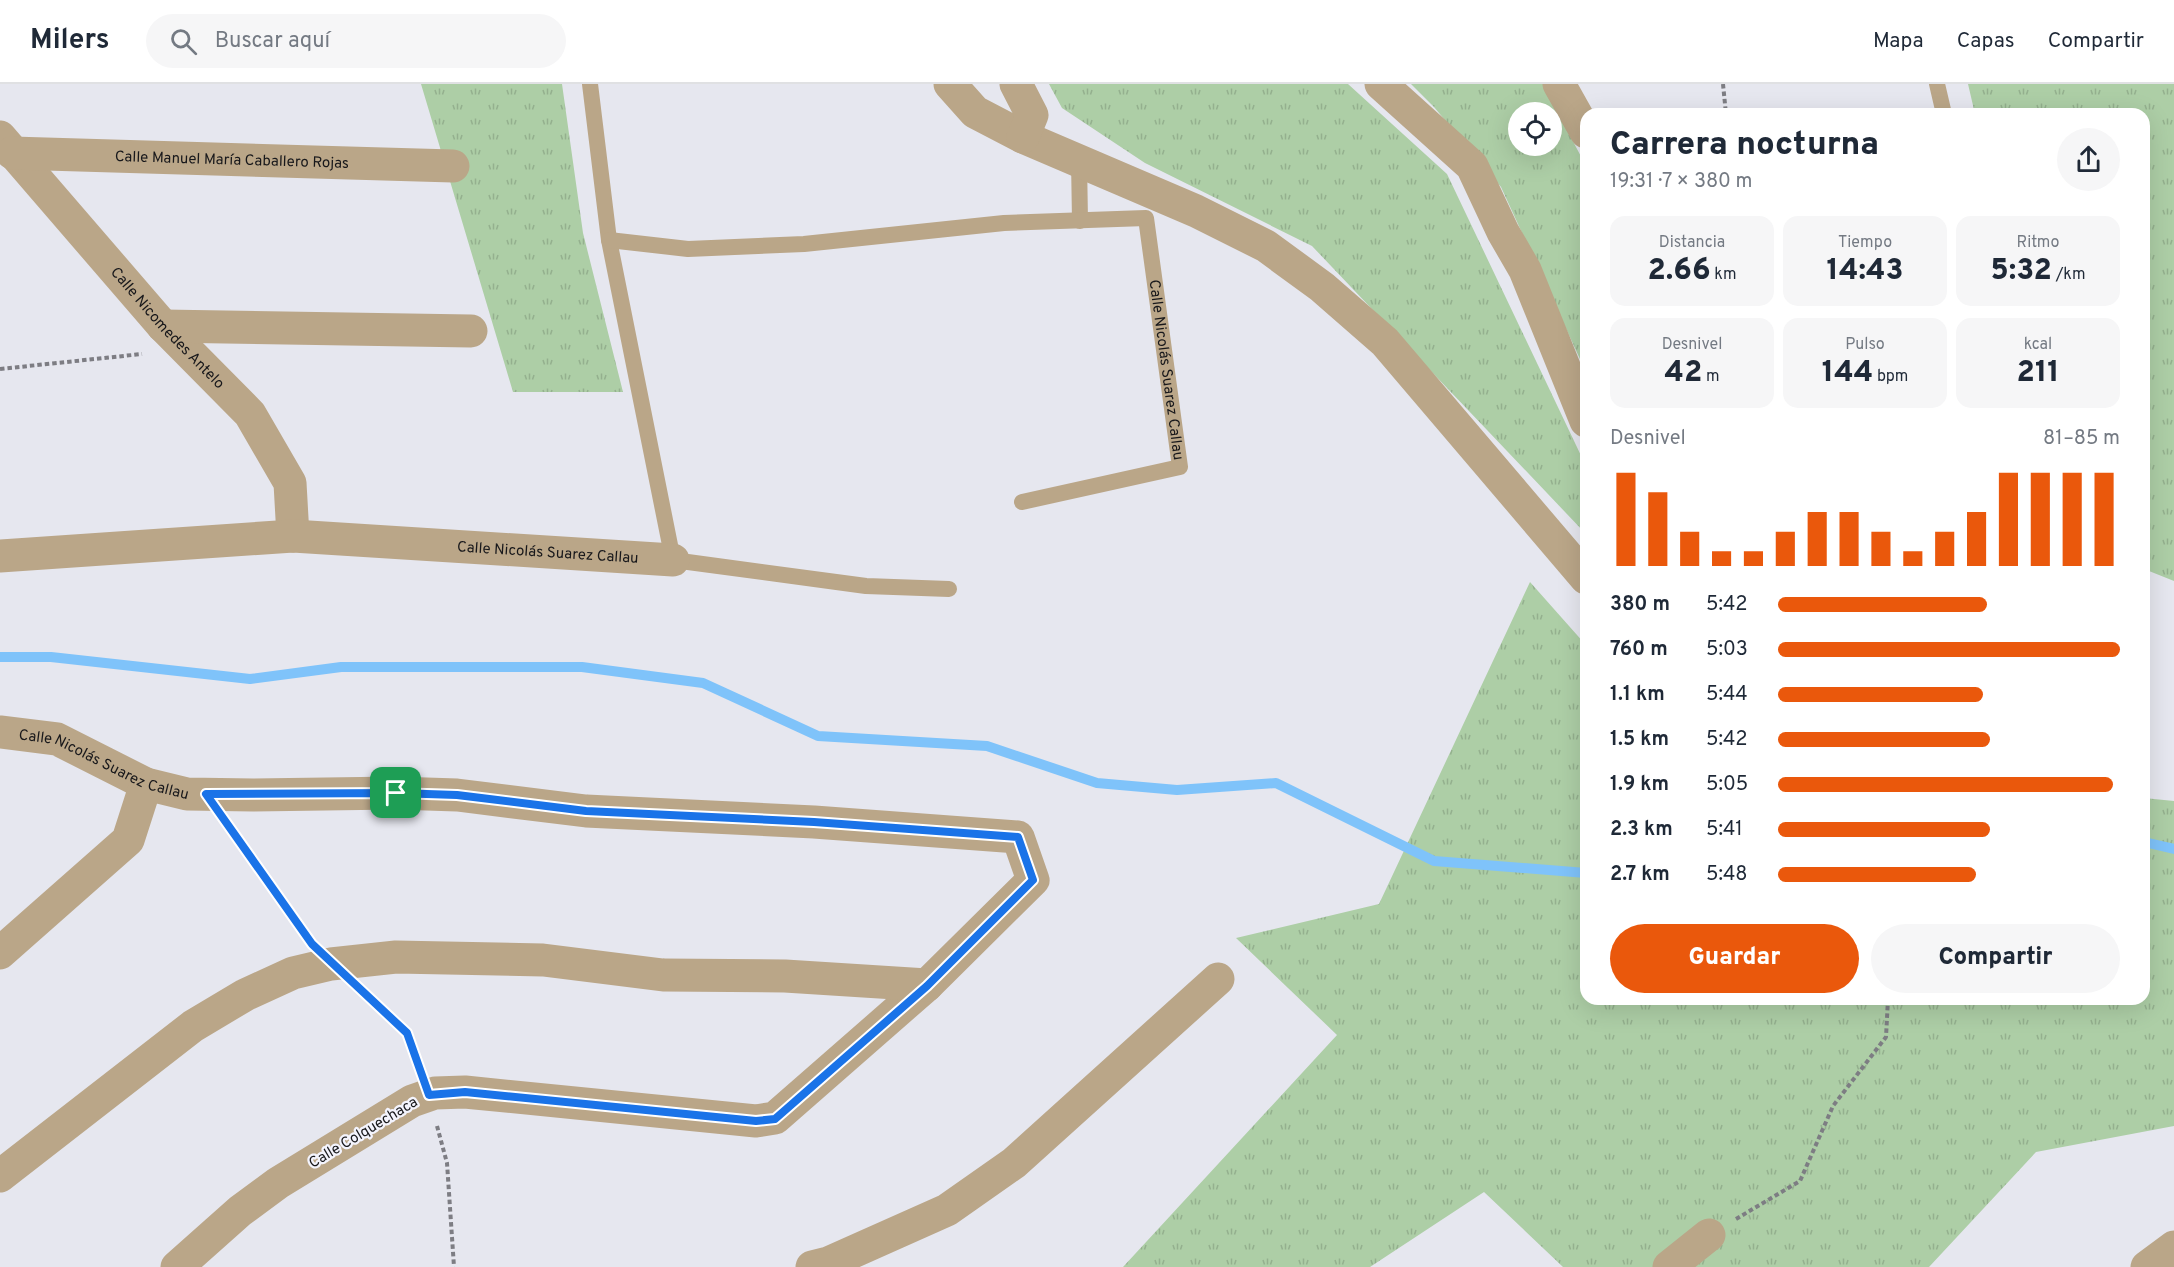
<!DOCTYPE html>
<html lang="es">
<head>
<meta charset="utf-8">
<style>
	body { margin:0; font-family:Overpass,sans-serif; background:#f6f6f7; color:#1f2937; height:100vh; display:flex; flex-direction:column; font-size:22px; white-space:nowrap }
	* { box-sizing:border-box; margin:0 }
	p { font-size:20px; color:#747a83 }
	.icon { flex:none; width:33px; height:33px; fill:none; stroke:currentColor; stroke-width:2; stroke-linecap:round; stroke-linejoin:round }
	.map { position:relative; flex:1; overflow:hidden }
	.details { position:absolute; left:1580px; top:24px; width:570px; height:897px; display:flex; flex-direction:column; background:#fff; border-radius:18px; box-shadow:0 6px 24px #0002 }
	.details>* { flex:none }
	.fabs { position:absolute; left:1508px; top:18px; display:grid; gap:12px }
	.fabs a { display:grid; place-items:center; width:54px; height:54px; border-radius:50%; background:#fff; box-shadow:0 6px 24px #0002; font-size:30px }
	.pin { position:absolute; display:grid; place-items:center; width:51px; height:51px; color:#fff; margin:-26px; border-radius:12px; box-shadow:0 3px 9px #0006 }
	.round { display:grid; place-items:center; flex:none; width:63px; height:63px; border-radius:32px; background:#f6f6f7 }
	.head { display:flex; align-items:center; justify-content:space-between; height:102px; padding:0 30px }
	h1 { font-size:33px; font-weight:800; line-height:45px }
	.figures { display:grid; grid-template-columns:repeat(3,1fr); gap:9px; height:102px; padding:6px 30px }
	.figures div { display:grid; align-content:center; border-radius:15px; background:#f6f6f7; text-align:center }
	.figures b { font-size:30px; font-weight:800 }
	.figures small { font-size:16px; font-weight:400 }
	.figures p { font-size:16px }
	.chart { height:168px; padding:12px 30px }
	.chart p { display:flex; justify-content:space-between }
	.chart svg { width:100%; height:108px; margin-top:6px; stroke:#ea580c; stroke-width:6 }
	.button { display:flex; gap:12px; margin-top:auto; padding:12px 30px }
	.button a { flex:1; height:69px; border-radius:36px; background:#ea580c; color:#fff; font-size:24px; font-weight:800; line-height:69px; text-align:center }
	.button a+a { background:#f6f6f7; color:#1f2937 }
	ul { padding:0 30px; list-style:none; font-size:20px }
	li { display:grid; grid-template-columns:96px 72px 1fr; align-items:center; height:45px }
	li i { height:15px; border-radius:8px; background:#ea580c }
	header { display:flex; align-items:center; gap:36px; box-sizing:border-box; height:84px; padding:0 30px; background:#fff; border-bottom:2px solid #e0e1e3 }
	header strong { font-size:28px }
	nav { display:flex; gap:33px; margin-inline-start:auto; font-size:21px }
	.search { width:420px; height:54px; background:#f6f6f7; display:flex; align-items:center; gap:15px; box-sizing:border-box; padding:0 21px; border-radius:33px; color:#747a83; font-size:22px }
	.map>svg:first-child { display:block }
	.grass { fill:url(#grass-tufts); fill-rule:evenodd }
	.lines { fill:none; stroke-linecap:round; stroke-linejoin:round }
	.stream { stroke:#7fc3fa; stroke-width:10 }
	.path { stroke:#7d7d83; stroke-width:4; stroke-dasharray:4.5 3; stroke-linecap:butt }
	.service { stroke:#baa688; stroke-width:16 }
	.minor { stroke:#baa688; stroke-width:33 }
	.route-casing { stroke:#fff; stroke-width:12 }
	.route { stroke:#1a73e8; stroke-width:8 }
	.labels { text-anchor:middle; stroke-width:4.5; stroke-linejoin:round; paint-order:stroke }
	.street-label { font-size:15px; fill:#18181b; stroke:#f4f4fd }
</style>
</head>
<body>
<header>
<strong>Milers</strong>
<div class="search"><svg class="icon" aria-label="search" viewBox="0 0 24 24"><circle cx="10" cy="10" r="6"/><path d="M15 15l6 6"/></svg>Buscar aquí</div>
<nav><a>Mapa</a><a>Capas</a><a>Compartir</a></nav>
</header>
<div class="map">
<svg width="2174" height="1183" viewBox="0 0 2174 1183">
	<defs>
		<pattern id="grass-tufts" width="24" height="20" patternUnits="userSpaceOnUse" patternTransform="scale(1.5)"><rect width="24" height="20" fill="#adcea6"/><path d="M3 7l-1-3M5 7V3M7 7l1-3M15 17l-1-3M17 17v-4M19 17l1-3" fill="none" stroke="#94b08e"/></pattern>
	</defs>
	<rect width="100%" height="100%" fill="#e6e7ef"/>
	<g class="grass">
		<polygon points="421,0 562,0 583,149 623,308 513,308"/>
		<polygon points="1049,0 1348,0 1447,90 1585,380 1585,449 1312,162 1145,79 1062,24"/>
		<path d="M1411,0H1545L1559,31L1585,80V286L1501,103L1434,23ZM1518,28H1551V62H1518Z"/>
		<polygon points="1968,0 2174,0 2174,497 2144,485 2144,30 1975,30"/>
		<polygon points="1530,498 1585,560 1586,915 2144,915 2144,714 2174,717 2174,1042 2036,1068 1929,1183 1563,1183 1484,1108 1370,1183 1123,1183 1337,951 1236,854 1379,820"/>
	</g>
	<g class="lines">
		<g class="stream">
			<polyline points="0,573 51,573 250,595 341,583 582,583 703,599 818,652 987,662 1097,699 1177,706 1276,699 1434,777 1586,789"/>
			<polyline points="2144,758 2174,765"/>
		</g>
		<g class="path">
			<polyline points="1723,0 1726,30"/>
			<polyline points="0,285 142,270"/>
			<polyline points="230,745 306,852"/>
			<polyline points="364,910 407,949 418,980"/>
			<polyline points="437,1042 447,1079 454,1183"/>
			<polyline points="1736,1135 1800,1097 1833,1022 1886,953 1888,915"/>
		</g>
		<g class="service">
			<polyline points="590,0 609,156 673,476 866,502 949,505"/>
			<polyline points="1937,0 1944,30"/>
			<polyline points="1079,76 1080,137"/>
			<path id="s1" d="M609,156L688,165L804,160L1004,139L1146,134L1180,383L1022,418"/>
		</g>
		<g class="minor">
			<polyline points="950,0 975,28 1023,53 1196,127 1266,162 1322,203 1385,258 1586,494"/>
			<polyline points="1016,0 1032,31 1023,53"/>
			<polyline points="1381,0 1472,82 1503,148 1525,186 1586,337"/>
			<polyline points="1559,0 1586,48"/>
			<path id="s2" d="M0,53L163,242L250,330L290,399L293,452"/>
			<path id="s3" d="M12,69L453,82"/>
			<polyline points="163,242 471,247"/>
			<path id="s4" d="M0,472L293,452L673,476"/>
			<path id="s5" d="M0,648L57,655L146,700L187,710L253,711L396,709L457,711L586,727L814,738L1018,753L1033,796L927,901L775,1034L756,1037L465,1008L435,1009L412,1017L278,1099L240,1127L177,1183"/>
			<polyline points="0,869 128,756 146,700"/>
			<polyline points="0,1092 193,942 245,911 293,889 331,880 396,873 543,876 663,891 785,892 927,901"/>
			<polyline points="812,1183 828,1179 947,1126 1014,1079 1218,895"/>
			<polyline points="1669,1183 1709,1151"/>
			<polyline points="2147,1183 2174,1163"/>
		</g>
	</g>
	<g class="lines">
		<g class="route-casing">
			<polygon id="route" points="396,709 457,711 586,727 814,738 1018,753 1033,796 927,902 775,1035 756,1037 465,1008 429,1011 407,949 312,860 206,710"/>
		</g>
		<use href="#route" class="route"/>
	</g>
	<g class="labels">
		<g class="street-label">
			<text dy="5" stroke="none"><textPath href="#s3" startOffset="220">Calle Manuel María Caballero Rojas</textPath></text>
			<text dy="5" stroke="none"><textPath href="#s2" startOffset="254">Calle Nicomedes Antelo</textPath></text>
			<text dy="5" stroke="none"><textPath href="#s1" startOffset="692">Calle Nicolás Suarez Callau</textPath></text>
			<text dy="5" stroke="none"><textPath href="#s4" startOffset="549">Calle Nicolás Suarez Callau</textPath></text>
			<text dy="5" stroke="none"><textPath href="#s5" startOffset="110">Calle Nicolás Suarez Callau</textPath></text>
			<text transform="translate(363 1048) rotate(-31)" y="5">Calle Colquechaca</text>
		</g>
	</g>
</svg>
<div class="fabs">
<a><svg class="icon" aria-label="locate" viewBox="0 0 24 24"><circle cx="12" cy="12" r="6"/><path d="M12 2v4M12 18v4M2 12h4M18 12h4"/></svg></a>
</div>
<div class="pin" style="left:396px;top:709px;background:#1e9e55"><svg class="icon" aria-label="arrive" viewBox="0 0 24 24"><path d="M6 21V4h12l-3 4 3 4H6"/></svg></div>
<section class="details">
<div class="head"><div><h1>Carrera nocturna</h1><p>19:31 · 7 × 380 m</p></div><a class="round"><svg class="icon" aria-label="share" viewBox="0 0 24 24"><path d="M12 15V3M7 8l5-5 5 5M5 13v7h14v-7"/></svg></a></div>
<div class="figures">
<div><p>Distancia</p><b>2.66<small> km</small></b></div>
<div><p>Tiempo</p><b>14:43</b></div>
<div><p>Ritmo</p><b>5:32<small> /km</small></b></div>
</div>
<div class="figures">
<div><p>Desnivel</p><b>42<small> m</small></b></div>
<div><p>Pulso</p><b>144<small> bpm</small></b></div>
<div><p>kcal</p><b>211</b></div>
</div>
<div class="chart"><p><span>Desnivel</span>81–85 m</p>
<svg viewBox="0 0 160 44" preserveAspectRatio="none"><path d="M5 44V6M15 44V14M25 44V30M35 44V38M45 44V38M55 44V30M65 44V22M75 44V22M85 44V30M95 44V38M105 44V30M115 44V22M125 44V6M135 44V6M145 44V6M155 44V6"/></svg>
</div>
<ul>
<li><b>380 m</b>5:42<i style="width:61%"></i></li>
<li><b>760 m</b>5:03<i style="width:100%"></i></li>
<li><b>1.1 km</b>5:44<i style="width:60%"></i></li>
<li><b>1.5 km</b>5:42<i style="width:62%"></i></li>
<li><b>1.9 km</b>5:05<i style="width:98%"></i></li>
<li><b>2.3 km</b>5:41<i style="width:62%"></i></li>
<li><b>2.7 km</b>5:48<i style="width:58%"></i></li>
</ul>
<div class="button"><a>Guardar</a><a>Compartir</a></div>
</section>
</div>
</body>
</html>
